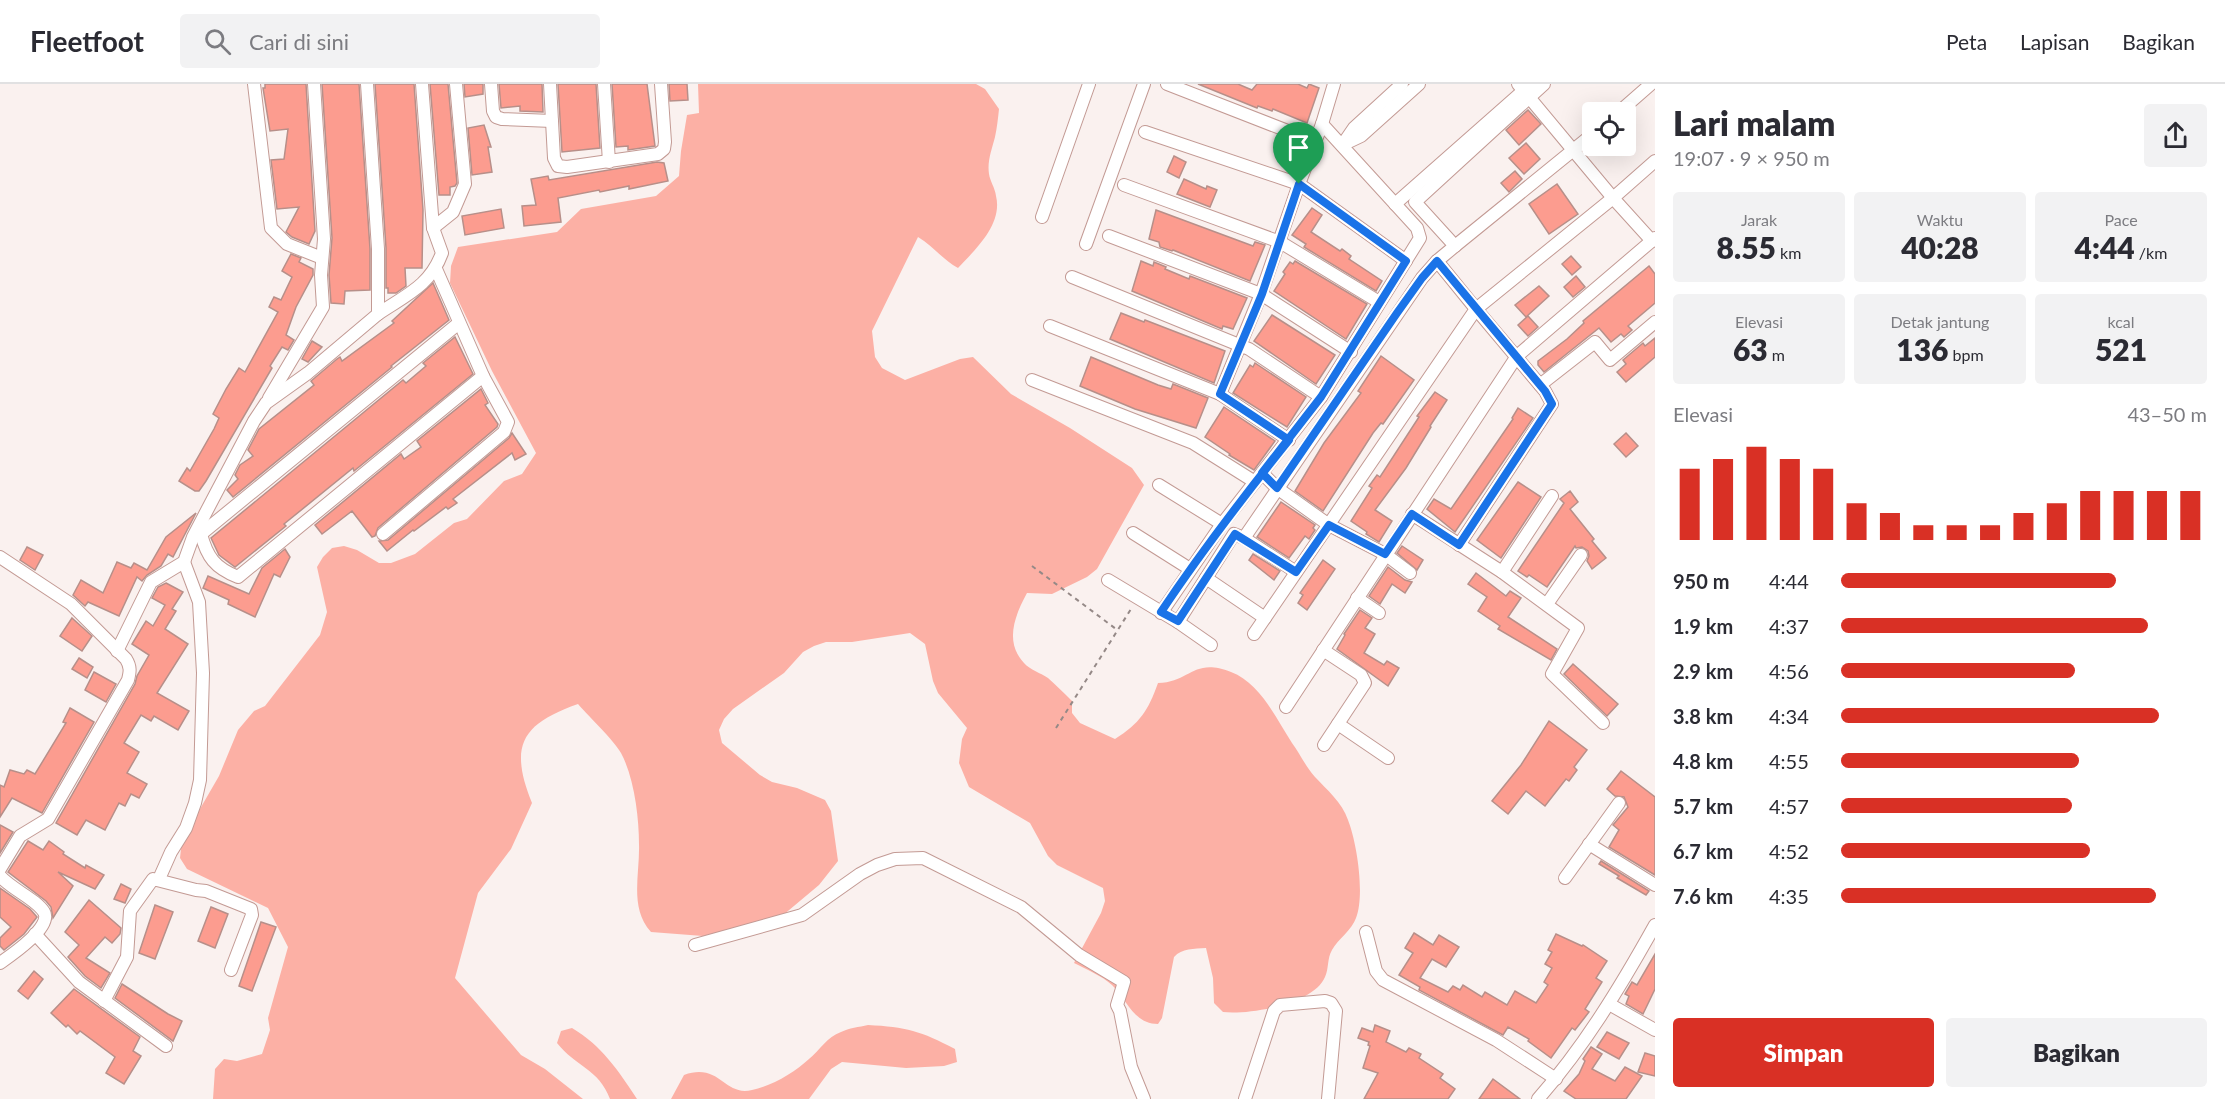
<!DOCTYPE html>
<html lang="id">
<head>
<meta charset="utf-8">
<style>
	body { margin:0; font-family:Lato,sans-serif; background:#f2f2f3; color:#2b2b33; height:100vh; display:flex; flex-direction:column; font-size:22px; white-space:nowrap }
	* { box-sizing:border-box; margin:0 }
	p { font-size:20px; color:#7c7c81 }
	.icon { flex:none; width:33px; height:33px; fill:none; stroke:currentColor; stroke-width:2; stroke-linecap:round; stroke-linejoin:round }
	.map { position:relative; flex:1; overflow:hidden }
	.sheet { display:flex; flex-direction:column; background:#fff; width:570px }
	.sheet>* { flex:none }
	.buttons { position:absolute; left:1582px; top:18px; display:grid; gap:12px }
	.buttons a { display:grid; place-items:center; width:54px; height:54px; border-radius:6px; background:#fff; box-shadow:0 6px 24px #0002; font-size:30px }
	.pin { position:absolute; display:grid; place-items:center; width:51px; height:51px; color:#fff; margin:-62px -26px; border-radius:50% 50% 50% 0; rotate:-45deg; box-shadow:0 0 6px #0007 }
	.pin .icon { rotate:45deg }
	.round { display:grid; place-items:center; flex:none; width:63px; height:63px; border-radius:6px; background:#f2f2f3 }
	.headline { display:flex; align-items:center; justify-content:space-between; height:102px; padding:0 18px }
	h1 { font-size:33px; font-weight:800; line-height:45px }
	.figures { display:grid; grid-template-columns:repeat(3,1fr); gap:9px; height:102px; padding:6px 18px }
	.figures div { display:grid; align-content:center; border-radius:6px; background:#f2f2f3; text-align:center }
	.figures b { font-size:30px; font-weight:800 }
	.figures small { font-size:16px; font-weight:400 }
	.figures p { font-size:16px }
	.chart { height:168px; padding:12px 18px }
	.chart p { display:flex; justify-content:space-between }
	.chart svg { width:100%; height:108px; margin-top:6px; stroke:#d93025; stroke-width:6 }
	.cta { display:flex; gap:12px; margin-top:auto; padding:12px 18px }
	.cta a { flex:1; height:69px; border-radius:6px; background:#d93025; color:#fff; font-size:24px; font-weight:800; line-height:69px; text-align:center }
	.cta a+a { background:#f2f2f3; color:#2b2b33 }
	ul { padding:0 18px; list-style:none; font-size:20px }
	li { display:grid; grid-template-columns:96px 72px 1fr; align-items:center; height:45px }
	li i { height:15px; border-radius:8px; background:#d93025 }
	header { display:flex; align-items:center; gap:36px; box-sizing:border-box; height:84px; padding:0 30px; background:#fff; border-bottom:2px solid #e1e1e2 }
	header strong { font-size:28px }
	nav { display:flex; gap:33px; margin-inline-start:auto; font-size:21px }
	.search { width:420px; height:54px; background:#f2f2f3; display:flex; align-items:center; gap:15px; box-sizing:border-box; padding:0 21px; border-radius:6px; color:#7c7c81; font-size:22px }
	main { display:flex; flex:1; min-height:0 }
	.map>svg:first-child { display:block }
	.green { fill:#fcb0a5 }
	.building { fill:#fc9c8f; stroke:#b78f89; stroke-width:1.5 }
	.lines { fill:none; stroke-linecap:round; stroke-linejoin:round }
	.street-casing { stroke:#c39a94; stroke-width:14 }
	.path { stroke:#958987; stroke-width:2; stroke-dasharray:4.5 4.5; stroke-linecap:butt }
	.street { stroke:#fff; stroke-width:12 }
	.route-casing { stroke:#fff; stroke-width:12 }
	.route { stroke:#1a73e8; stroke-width:8 }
</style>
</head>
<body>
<header>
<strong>Fleetfoot</strong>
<div class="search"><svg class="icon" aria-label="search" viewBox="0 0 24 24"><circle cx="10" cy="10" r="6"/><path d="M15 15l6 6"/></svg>Cari di sini</div>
<nav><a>Peta</a><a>Lapisan</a><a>Bagikan</a></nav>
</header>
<main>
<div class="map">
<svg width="1655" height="1015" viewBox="0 0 1655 1015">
	<rect width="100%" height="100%" fill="#faf1ef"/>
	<g class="green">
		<path d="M698,0H976L985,5L999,25C998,34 997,44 995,53C992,65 987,77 989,90C990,97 995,104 996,112C1003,140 975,166 958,184C943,176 933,162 918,153L872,247L875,273L882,284L905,296L960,275L973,273L1011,310L1070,344L1132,384L1144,401L1097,485L1087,493L1052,510L1027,509C1015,531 1004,558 1024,579C1030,586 1041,589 1048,594C1056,601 1064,609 1072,617V629L1080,639L1115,655C1140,639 1148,627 1158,599C1191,598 1193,573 1231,588C1260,599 1276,634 1292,659C1300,670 1306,683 1315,693C1327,706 1342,718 1348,736C1357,759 1365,811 1356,834C1352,846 1338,855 1332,866C1327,874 1329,885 1325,893C1314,920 1249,931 1223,928L1214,919L1213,894L1206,864C1194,865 1182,864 1174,873L1162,934L1158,940C1134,940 1127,916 1112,901C1102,892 1086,885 1074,879L1101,829L1105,817L1103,804L1057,781L1048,772L1030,739L969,703L959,679L962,655L967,644L938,609L933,597L925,560L910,549L852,558H826L814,562L803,568L784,589L733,625L724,635L719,646L722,659L760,691L772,698L797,704L825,716L831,727L838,777L819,801L782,832L703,852L651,848C629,823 640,791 639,760C639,733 634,693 621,669C613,655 590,634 578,620C521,640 509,662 532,719L511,765L478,809L455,894L521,971L545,985L583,1015H213L215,985L224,975L237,977L262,970L270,946L268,934L288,863L268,824L187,785L180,774L182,756L219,692L238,646L254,627L265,622L320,551L327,528L317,483L323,473L332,464L344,462L357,466L379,479H391L415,470L454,439L467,435L504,397L522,390L536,369L492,287L450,199L451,182L458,163L557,148L581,125L656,112L679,92L681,67L687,31L699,29Z"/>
		<path d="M868,941C906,943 921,947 955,965L957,978L944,982L906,984L842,978L831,985L809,1015H671L684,991C720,978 724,1013 752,1006C772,1002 795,988 809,975C820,966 827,953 841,948C849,944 859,943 868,941Z"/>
		<path d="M572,944C602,962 618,986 637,1015H610C599,985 575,982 557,959L561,947Z"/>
	</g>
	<g class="building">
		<polygon points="265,0 306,0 315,147 309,160 292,153 286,148 299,123 277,125 271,76 284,75 288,45 270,47 263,4 265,4"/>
		<polygon points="322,0 359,0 370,165 370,206 345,207 344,220 331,219 329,191 332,154"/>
		<polygon points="375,0 414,0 423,126 422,184 405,184 406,202 396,209 388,209 388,204 386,204 386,164"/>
		<polygon points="430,0 448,0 457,99 455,102 450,103 450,111 439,111"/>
		<polygon points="464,0 483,0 483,10 465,13"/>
		<polygon points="499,0 542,0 543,28 520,27 520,22 501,24"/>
		<polygon points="558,0 596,0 600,64 562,68"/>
		<polygon points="612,0 647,0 655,62 628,66 628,62 616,63"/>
		<polygon points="669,0 687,0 688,16 670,17"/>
		<polygon points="1198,0 1238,0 1252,6 1257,0 1298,0 1307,4 1309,0 1319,4 1307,39 1273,25 1272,27 1258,22 1257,24"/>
		<polygon points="1528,26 1541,40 1519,61 1506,46"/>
		<polygon points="484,41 491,63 488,63 492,88 472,91 468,44"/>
		<polygon points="1526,59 1540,75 1524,90 1509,74"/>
		<polygon points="1174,72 1186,78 1179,94 1167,88"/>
		<polygon points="657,78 664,79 668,97 629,105 629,102 600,108 599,106 558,114 561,138 524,142 522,122 536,121 531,95 548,92 549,96"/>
		<polygon points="1515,87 1522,95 1509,108 1501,99"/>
		<polygon points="1184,95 1206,105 1207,102 1217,106 1210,123 1177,110"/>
		<polygon points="1557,100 1578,130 1549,150 1529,120"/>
		<polygon points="1312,124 1322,131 1311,148 1340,167 1342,165 1351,172 1349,175 1382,197 1376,207 1304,163 1306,160 1292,151"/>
		<polygon points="501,125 504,144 465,151 462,132"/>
		<polygon points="1156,126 1253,162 1255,158 1265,161 1250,197 1173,166 1172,167 1160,163 1159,158 1149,155"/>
		<polygon points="291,170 301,174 299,178 313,185 313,191 296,223 286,251 294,256 288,266 282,263 270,282 272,284 206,397 199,407 195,407 179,397 187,384 190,387 214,345 219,334 213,330 226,305 239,284 245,288 278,228 269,223 274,213 281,216 292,193 282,187"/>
		<polygon points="1571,172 1581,183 1572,191 1562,180"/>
		<polygon points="1141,177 1153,182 1154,178 1166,183 1165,185 1189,195 1190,192 1247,214 1233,245 1223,242 1222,245 1132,207"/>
		<polygon points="1295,177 1367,220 1346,255 1274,207 1285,190 1283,188 1290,178 1293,180"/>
		<polygon points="1649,182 1655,190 1655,219 1628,242 1632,246 1624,253 1621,250 1611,258 1599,244 1544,288 1538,281 1538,277 1567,255 1584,239 1583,237"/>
		<polygon points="1576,192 1585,203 1573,213 1564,203"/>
		<polygon points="433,199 449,236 391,282 392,283 233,413 227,406 238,395 235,391 240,381 253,372 248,366 259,345 314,301 311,297 337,275 340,273 342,277 394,239 392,237"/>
		<polygon points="1539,202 1549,212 1526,233 1515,221"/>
		<polygon points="1121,229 1144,238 1145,236 1225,267 1214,299 1110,255"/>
		<polygon points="1272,231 1335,271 1316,300 1254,257"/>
		<polygon points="1528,232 1538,243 1528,252 1518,241"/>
		<polygon points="455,253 473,290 354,387 353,384 284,440 286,442 235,483 219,471 211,454 403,296 406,299 426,282 423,279"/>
		<polygon points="1655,254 1655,273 1626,298 1617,288 1626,280 1623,276 1643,259 1645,262"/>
		<polygon points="312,257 322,263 308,278 302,275"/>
		<polygon points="1381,272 1414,296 1383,340 1381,339 1373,349 1323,427 1295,407 1324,359 1361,309 1358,307"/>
		<polygon points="1091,273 1158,301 1171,305 1173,300 1208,314 1196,344 1135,325 1080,302"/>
		<polygon points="1255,279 1306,313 1287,343 1233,309 1250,281 1253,283"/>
		<polygon points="481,305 488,319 485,321 498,340 497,343 378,444 375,452 372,453 352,427 322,450 315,441 401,370 404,375 421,363 417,357"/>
		<polygon points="1435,308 1447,316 1430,342 1431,343 1406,384 1375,426 1392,437 1379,458 1366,450 1367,448 1351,437 1372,404 1369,402 1377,391 1380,393 1419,333 1417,332"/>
		<polygon points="1224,323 1275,357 1254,386 1229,371 1230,370 1205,353"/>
		<polygon points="1518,324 1533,334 1455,448 1427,425 1434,415 1451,425 1513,335 1512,334"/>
		<polygon points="512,349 526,370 515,376 512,369 453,415 457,419 448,425 446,423 414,447 413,446 387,467 379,457 388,456 509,354"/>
		<polygon points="1626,349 1638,362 1626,373 1614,360"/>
		<polygon points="1518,398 1541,413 1501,474 1477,456"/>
		<polygon points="1570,407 1578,418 1570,425 1594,455 1592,457 1606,474 1592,485 1587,477 1589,472 1588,467 1582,463 1576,464 1575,462 1547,503 1529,491 1527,493 1518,487 1564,419 1560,415"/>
		<polygon points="1281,418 1315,441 1313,444 1315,446 1309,455 1305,452 1289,474 1257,453"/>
		<polygon points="196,429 173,473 168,470 161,482 147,491 142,497 137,493 119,532 88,518 85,522 73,511 81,496 103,509 117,478 131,484 134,479 147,486 166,453"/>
		<polygon points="1402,462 1423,476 1417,486 1397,469"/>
		<polygon points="27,463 43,471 35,486 20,476"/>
		<polygon points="285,465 290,473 280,493 274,490 255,533 228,520 229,516 203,504 208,492 249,510 262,484"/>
		<polygon points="1253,470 1280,487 1274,496 1249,476"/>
		<polygon points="1323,476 1335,485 1307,526 1298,519 1303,511 1300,509"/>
		<polygon points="1388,483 1405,496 1412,498 1405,509 1392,500 1380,520 1369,512"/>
		<polygon points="1476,489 1506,512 1510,507 1521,514 1508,533 1557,565 1551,576 1498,545 1500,542 1478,527 1487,513 1468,500"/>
		<polygon points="166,499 183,508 172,525 176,527 165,545 188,560 157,609 189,627 178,646 154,632 151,637 141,631 124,659 139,668 127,689 147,700 139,714 131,710 125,722 119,719 105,746 86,736 77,751 56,739 135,600 137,592 149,571 132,560 146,537 153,542 165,521 152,514 158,503"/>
		<polygon points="1360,526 1372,534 1365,544 1375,550 1364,569 1384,581 1387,577 1399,584 1388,602 1337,565 1345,551 1344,550"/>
		<polygon points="72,534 92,552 82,567 60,552"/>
		<polygon points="79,574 93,583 87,594 72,585"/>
		<polygon points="1573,580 1618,620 1607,632 1564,590"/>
		<polygon points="94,588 116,600 106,618 85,606"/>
		<polygon points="70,624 94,638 42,729 12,714 0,733 0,701 4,703 10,686 24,690 27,686 35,690 66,639 63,638"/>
		<polygon points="1549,637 1587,666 1574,683 1577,686 1569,697 1566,695 1545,722 1526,707 1508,730 1492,717 1521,681"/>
		<polygon points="1621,687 1655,713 1655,791 1609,763 1619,746 1613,741 1628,723 1624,713 1615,712 1607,705"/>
		<polygon points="0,741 13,748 0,769"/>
		<polygon points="28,757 43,766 49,757 64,768 63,770 85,784 86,781 104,791 95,805 58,788 73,802 53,834 51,823 46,817 8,788"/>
		<polygon points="1601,777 1649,807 1646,811 1617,794 1619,792 1599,780"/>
		<polygon points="121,800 131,805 125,819 114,815"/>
		<polygon points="0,804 30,825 37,833 24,850 4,866 0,862 0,854 11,843 0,833"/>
		<polygon points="89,816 121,844 120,850 112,859 105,853 86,874 110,889 101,904 85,892 68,873 79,861 65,848"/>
		<polygon points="155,821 173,828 155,875 139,869"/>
		<polygon points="211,823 228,830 215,864 198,857"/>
		<polygon points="261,838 276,843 252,907 239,902"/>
		<polygon points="1414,849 1433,861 1439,851 1459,863 1446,883 1432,875 1420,894 1448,908 1453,902 1460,906 1463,901 1482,913 1485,908 1507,921 1515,907 1536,919 1548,901 1544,898 1552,884 1545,880 1552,868 1548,866 1556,850 1582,862 1583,861 1607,877 1596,894 1602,898 1585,925 1589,928 1575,946 1572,944 1551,974 1528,957 1529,955 1508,943 1503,951 1419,906 1420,903 1399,891 1413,869 1405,864"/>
		<polygon points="1655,870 1655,905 1643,930 1626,920 1629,912 1625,910 1632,898 1637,901"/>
		<polygon points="34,887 43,895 28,915 18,907"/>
		<polygon points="122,900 168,930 182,937 173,957 115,914"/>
		<polygon points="74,905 140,953 133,967 141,972 124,1000 106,989 115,973 80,947 77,950 68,941 66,943 51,929"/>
		<polygon points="1375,941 1390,947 1386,958 1406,968 1409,964 1421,970 1419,974 1443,990 1440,994 1455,1005 1448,1015 1364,1015 1378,989 1363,984 1370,962 1368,961 1369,958 1358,954 1362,944 1373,948"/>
		<polygon points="1607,948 1629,959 1619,975 1597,963"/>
		<polygon points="1591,963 1602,970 1592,985 1615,997 1625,983 1642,992 1626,1015 1576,1015 1564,1007 1579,990 1585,977 1583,975"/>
		<polygon points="1645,969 1655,972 1655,992 1638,988"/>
		<polygon points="1493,995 1520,1015 1479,1015"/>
	</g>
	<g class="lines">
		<g class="street-casing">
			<g id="street">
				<polyline points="254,0 271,144 287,160 322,174"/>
				<polyline points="491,0 493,27 496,33 502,35 552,37"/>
				<polyline points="550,0 554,74 558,82 567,83 658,70 664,65 665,58 661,0"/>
				<polyline points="604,0 609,78"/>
				<polyline points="1167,0 1316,58"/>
				<polyline points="1518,0 1613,114 1652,157"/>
				<polyline points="1619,28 1651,0"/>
				<polyline points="1145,48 1299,100 1406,177"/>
				<polyline points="1343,60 1354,44 1402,0"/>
				<polyline points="1342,61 1361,52 1419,0"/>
				<polyline points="1124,101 1280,158 1379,218"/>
				<polyline points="1395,120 1531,0"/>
				<polyline points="1042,133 1089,0"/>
				<polyline points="433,144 453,128 465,100 456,0"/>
				<polyline points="1109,152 1261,210 1351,268"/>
				<polyline points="1086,160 1144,0"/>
				<polyline points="1455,162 1415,118 1544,0"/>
				<polyline points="1072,193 1249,265 1321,313"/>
				<path d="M378,230C406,211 430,202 442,169L433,144L422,0"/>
				<polyline points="1050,242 1220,310 1289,356"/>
				<polyline points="1032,296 1193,359 1255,398"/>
				<polyline points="1540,301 1595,258 1610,276 1655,238"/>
				<polyline points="1220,310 1261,210 1299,100 1322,40 1334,0"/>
				<polyline points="269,314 323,223 321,191 324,155 314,0"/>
				<polyline points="1262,389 1277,404 1329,441 1385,470 1410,489"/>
				<polyline points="1159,401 1222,440"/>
				<polyline points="1412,430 1502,488 1578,544 1552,590 1603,639"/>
				<polyline points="1133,449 1190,485"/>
				<path d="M201,450C207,473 215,484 238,493L483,292"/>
				<polyline points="383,450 504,348 508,338 483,292 436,185"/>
				<polyline points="194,453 201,450 459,239"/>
				<polyline points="1244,454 1296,488"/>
				<polyline points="1459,461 1552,320 1545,307 1476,225 1613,114 1655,77"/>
				<path d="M0,473L71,520L126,575C131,583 130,588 128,596L48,735L20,752L0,785"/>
				<polyline points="1502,488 1552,412"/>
				<polyline points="1206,494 1265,534"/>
				<polyline points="1108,496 1178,538 1234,450 1244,454 1422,194 1437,177 1455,162 1593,50"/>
				<polyline points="1357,514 1379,529"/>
				<polyline points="1547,520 1581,471"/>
				<polyline points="1161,529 1222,440 1321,313 1420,154 1417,144 1322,40"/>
				<polyline points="1178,538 1211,561"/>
				<polyline points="1254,550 1476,225 1437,177"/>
				<polyline points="1323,566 1361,591 1365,599 1324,661"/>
				<polyline points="117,567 151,498 184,478 193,453 215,411 254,337 266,319 308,289 378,230 378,165 367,0"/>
				<polyline points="1286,623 1517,272 1655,154"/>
				<polyline points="1338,640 1388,674"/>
				<polyline points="1589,760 1655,801"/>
				<path d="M0,792C11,805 36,815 44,828C53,843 10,872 0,879"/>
				<polyline points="1565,794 1619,719"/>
				<polyline points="159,795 171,768 186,744 195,719 200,696 203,589 199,518 184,478"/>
				<polyline points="1366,848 1376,887 1383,896 1496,956 1556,995"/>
				<polyline points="35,850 79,898 166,962"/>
				<polyline points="695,861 802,831 860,790 877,781 895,775 923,774 1021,823 1079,871 1124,898 1117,921 1120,927 1131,983 1144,1015"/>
				<polyline points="104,917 127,873 130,827 153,795 196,806 206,807 251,825 252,831 231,886"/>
				<polyline points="1609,920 1655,946"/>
				<polyline points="1245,1015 1274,927 1280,921 1325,917 1331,919 1336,927 1328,1015"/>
				<path d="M1538,1015C1584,963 1621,902 1655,841"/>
			</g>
		</g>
		<g class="path">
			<polyline points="1032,482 1116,545"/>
			<polyline points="1056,644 1131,525"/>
		</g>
		<use href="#street" class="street"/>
	</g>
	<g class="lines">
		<g class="route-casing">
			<path id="route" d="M1299,100L1262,210L1220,310L1289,356C1244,412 1201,468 1161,528L1178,537L1235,450L1296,488L1329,441L1385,470L1412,430L1459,461L1552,320L1545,307L1437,177L1422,194L1397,229L1277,404L1262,389L1321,313L1406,177L1299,100"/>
		</g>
		<use href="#route" class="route"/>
	</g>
</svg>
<div class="buttons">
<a><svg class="icon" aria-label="locate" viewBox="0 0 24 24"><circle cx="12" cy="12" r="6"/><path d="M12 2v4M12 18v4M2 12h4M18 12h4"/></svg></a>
</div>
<div class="pin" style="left:1299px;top:100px;background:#1e9e55"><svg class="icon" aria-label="arrive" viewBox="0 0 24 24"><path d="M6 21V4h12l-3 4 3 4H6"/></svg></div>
</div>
<section class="sheet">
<div class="headline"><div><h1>Lari malam</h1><p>19:07 · 9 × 950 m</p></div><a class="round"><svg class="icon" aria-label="share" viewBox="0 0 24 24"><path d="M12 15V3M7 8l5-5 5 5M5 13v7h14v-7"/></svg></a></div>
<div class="figures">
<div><p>Jarak</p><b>8.55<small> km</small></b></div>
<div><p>Waktu</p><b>40:28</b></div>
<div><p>Pace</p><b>4:44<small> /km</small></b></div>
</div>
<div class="figures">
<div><p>Elevasi</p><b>63<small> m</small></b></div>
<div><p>Detak jantung</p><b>136<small> bpm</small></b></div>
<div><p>kcal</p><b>521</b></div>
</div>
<div class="chart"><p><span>Elevasi</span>43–50 m</p>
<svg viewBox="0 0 160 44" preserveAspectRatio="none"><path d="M5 44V15M15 44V11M25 44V6M35 44V11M45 44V15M55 44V29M65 44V33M75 44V38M85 44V38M95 44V38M105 44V33M115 44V29M125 44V24M135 44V24M145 44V24M155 44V24"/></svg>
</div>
<ul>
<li><b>950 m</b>4:44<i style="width:75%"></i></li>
<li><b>1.9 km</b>4:37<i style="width:84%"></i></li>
<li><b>2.9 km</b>4:56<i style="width:64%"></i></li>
<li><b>3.8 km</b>4:34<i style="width:87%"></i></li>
<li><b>4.8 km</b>4:55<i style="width:65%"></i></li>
<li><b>5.7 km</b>4:57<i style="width:63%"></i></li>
<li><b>6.7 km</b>4:52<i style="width:68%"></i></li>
<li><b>7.6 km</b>4:35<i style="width:86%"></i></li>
</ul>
<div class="cta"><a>Simpan</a><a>Bagikan</a></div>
</section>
</main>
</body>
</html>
